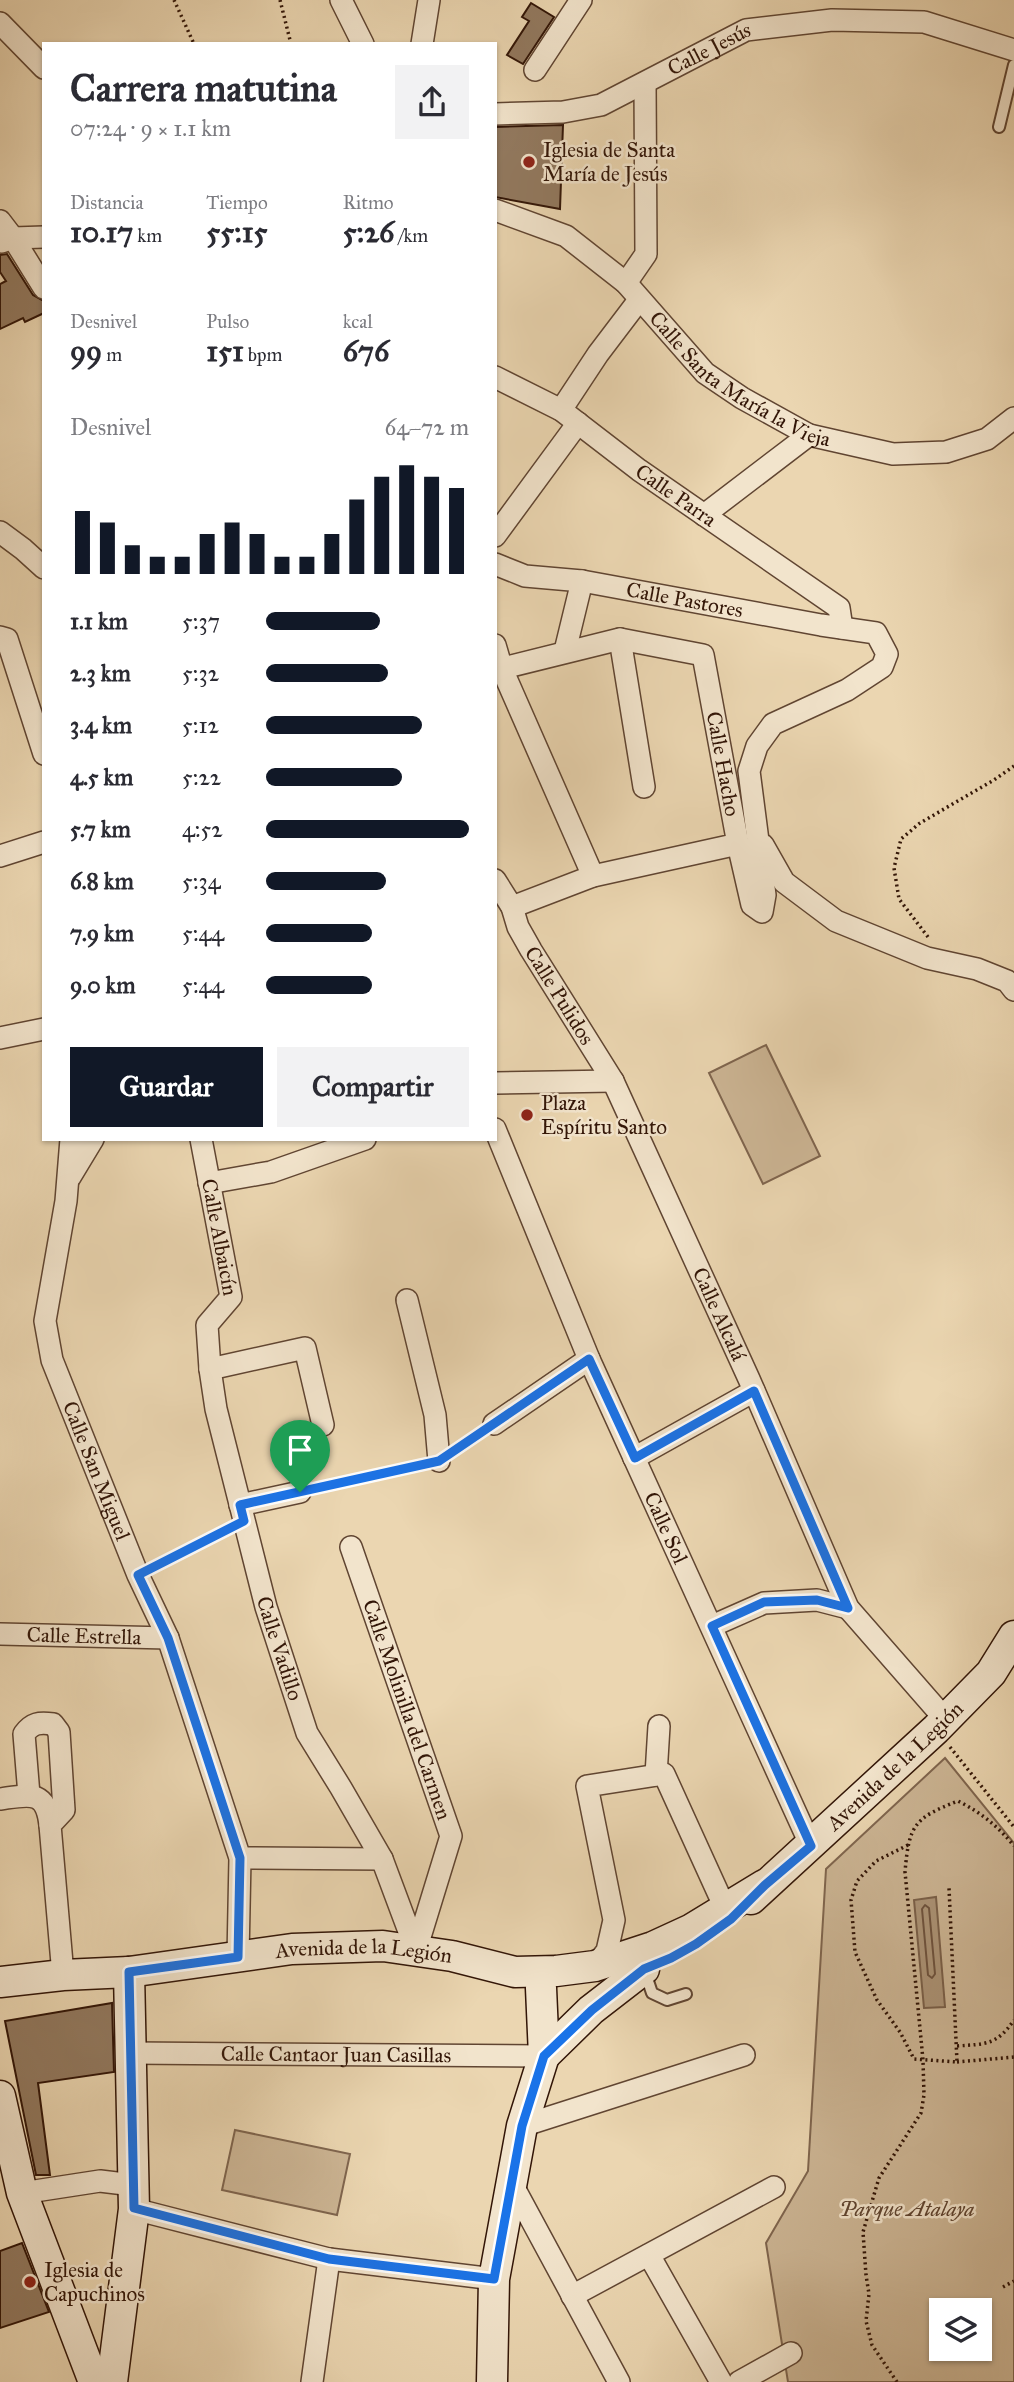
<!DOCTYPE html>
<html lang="es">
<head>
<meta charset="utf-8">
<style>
	body { margin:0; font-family:"IM FELL Great Primer",serif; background:#f2f2f3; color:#2b2b33; height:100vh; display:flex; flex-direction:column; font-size:26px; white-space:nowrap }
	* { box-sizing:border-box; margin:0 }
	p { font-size:23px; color:#7c7c81 }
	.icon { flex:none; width:38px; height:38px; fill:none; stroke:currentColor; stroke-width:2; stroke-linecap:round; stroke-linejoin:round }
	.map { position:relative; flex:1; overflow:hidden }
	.sheet { position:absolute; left:42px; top:42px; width:455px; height:1099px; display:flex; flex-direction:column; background:#fff; border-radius:0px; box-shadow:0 2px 5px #0004 }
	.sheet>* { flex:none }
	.tools { position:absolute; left:929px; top:2298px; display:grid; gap:14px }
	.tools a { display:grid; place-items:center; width:63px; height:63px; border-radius:0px; background:#fff; box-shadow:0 2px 5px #0004; font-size:35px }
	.pin { position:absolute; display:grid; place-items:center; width:60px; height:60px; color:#fff; margin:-72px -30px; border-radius:50% 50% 50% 0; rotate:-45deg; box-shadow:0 0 7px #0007 }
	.pin .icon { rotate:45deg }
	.round { display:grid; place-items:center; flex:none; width:74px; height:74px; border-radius:0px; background:#f2f2f3 }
	.head { display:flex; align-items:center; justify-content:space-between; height:119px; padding:0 28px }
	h1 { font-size:38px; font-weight:700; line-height:52px }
	.metrics { display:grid; grid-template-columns:repeat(3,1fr); gap:10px; height:119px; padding:7px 28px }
	.metrics div { display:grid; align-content:center }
	.metrics b { font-size:30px; font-weight:700 }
	.metrics small { font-size:19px; font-weight:400 }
	.metrics p { font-size:19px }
	.chart { height:196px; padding:14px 28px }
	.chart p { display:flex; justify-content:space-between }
	.chart svg { width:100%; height:126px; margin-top:7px; stroke:#111827; stroke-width:6 }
	.button { display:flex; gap:14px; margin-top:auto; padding:14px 28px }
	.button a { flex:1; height:80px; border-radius:0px; background:#111827; color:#fff; font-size:28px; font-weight:700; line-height:80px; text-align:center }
	.button a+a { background:#f2f2f3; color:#2b2b33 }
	ul { padding:0 28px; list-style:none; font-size:23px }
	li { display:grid; grid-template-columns:112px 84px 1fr; align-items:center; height:52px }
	li i { height:18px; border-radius:9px; background:#111827 }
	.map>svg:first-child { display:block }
	.green { fill:#ccb594; stroke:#7f654e; stroke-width:2; fill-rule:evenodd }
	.water { fill:#ac9477; stroke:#7b614a; stroke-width:2 }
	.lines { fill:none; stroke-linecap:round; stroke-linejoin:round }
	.shore { stroke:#6f543f; stroke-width:2 }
	.building { fill:#92795f; stroke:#321507; stroke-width:2 }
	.lane-casing { stroke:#604532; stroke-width:14 }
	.street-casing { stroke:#604532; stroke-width:24 }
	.secondary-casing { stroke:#321507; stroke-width:33 }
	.path { stroke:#321507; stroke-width:3.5; stroke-dasharray:2 3.5; stroke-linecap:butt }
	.lane { stroke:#f2e4cc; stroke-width:10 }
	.street { stroke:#f2e4cc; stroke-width:21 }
	.secondary { stroke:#f2e4cc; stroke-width:30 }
	.route-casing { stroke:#fff; stroke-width:14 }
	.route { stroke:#1a73e8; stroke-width:9 }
	.poi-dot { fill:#8f2418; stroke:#f2e4cc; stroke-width:2.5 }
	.labels { text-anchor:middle; stroke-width:5; stroke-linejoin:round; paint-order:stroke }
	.street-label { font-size:21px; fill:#321507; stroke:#f2e4cc }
	.poi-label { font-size:21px; fill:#321507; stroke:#f2e4cc; text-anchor:start }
	.park-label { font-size:21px; font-style:italic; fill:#604531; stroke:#f2e4cc }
</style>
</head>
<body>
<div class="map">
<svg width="1014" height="2382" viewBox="0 0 1014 2382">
	<rect width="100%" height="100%" fill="#ebd6b1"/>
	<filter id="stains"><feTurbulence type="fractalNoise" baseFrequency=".00286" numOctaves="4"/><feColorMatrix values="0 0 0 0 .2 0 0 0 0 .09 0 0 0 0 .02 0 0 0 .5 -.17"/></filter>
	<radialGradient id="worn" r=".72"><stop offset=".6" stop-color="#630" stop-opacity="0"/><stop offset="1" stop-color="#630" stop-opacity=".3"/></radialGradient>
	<g class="green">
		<polygon points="766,1045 820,1156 763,1184 709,1073"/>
		<path d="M945,1758L1014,1843V2382H788L766,2243L808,2171L826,1869ZM942,2310H980V2348H942Z"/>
		<polygon points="235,2130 350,2154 337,2215 222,2190"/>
	</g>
	<polygon class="water" points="936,1897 945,2007 924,2008 914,1900"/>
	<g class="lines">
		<polygon class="shore" points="925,1905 929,1908 935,1974 932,1978 928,1975 922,1909"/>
	</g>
	<g class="building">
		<polygon points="531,3 554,17 523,64 507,55 529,21 522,17"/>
		<polygon points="563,125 560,209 495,197 495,127"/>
		<polygon points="7,254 33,295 44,301 44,313 25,322 23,318 0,329 0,284 6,281 0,272 0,255"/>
		<polygon points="112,2003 114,2072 38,2083 50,2175 36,2175 5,2021"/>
		<polygon points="22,2243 49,2312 0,2328 0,2251"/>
	</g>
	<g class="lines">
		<g class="lane-casing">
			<g id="lane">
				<polyline points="999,127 1014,65"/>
				<polyline points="645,1972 652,1993 667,2000 686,1994"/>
			</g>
		</g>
		<g class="street-casing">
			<g id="street">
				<polyline points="341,0 363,44"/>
				<polyline points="0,23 44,68"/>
				<polyline points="422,44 429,0"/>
				<polyline points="535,70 581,0"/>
				<path id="s1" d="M495,114L563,112L601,105L746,30L832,20L924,22L1014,50"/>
				<path id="s2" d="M495,210L566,236L626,283L705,373L742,398L809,435L893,454L946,452L987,439L1014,418"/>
				<polyline points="0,221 13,238 44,288"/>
				<polyline points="2,242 13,238 44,237"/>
				<polyline points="626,283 646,254 645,83"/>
				<path id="s3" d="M495,377L561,410L639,470L839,608L842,628"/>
				<polyline points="561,410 598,354 639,300"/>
				<polyline points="704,515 809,435"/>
				<polyline points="0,532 23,549 44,568"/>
				<polyline points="495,536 578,423"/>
				<path id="s4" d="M495,564L525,576L582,581L821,625L876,633L887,654L882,667L847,690L773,724L757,746L749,771L765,895L762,912L752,905L738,844"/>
				<polyline points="0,637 7,639 44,754"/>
				<polyline points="620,639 644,787"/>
				<polyline points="495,645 502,669 593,876"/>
				<polyline points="565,651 582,581"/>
				<path id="s5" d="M495,670L620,639L703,655L738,844L593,876L512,907"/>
				<polyline points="763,845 784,882 836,921 927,958 977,969 1007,981 1014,990"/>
				<polyline points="0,856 44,842"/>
				<path id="s6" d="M495,880L512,907L518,927L531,950L613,1081L749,1379L848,1608L945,1719"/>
				<polyline points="0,1038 44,1029"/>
				<polyline points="495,1083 613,1081"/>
				<path id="s7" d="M495,1129L589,1359L811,1846"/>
				<path id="s8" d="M71,1139L66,1201L45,1321L52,1360L138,1575L168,1638L240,1858L238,1957"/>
				<path id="s9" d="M201,1139L231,1297L207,1325L210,1369L216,1409L266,1607L307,1733L341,1788L382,1859L416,1950"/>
				<polyline points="70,1177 93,1139"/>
				<polyline points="209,1183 271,1172 365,1139"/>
				<polyline points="407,1300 435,1415 439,1461"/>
				<polyline points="210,1369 305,1348 323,1425"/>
				<polyline points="494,1424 589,1359"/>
				<polyline points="634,1458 754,1391"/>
				<polyline points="240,1505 300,1492"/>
				<path id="s10" d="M351,1547L451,1836L416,1950"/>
				<polyline points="712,1626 764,1603 817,1600 848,1608"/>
				<path id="s11" d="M0,1634L168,1638"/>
				<polyline points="656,1775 659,1726"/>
				<path d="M29,1795L24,1734C32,1723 39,1722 53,1724L59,1732L64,1810L50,1825L63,1975"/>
				<path d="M0,1799C29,1795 46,1789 50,1825"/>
				<polyline points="240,1858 382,1859"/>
				<polyline points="595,1966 607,1951 614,1920 587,1786 664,1774 725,1908"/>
				<path id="s12" d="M130,2053L544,2056"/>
				<polyline points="522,2126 744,2055"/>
				<polyline points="512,2184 619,2382"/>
				<polyline points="22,2193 100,2181 133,2185"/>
				<polyline points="134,2209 329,2259 494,2279"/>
				<polyline points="649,2255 721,2382"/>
				<polyline points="572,2296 774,2187"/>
				<polyline points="312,2382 329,2259"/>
				<polyline points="739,2382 791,2353"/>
			</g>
		</g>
		<g class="secondary-casing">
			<g id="secondary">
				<path id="s13" d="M751,1899L936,1729L991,1673L1014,1636"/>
				<path id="s14" d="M0,1982L63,1975L129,1972L292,1949L383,1946L452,1956L515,1972L556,1971L595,1966L653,1947L690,1930L764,1885"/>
				<polyline points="544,2056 591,2010 644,1969"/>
				<polyline points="0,2096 22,2193 94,2382"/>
				<polyline points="112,2382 134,2209 129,1972"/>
				<polyline points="492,2382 494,2279 522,2126 544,2056 541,1988"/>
			</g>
		</g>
		<g class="path">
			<polyline points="174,0 194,44"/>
			<polyline points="280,0 291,44"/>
			<polyline points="928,937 899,899 894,868 901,839 920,823 994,780 1014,766"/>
			<polyline points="456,1449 479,1434"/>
			<polyline points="316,1489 421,1465"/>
			<polyline points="155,1566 227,1530"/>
			<polyline points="950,1747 1014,1827"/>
			<polyline points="908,1845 876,1861 857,1881 851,1900 855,1952 877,2000 900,2032 914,2059 957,2062 949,1888"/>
			<path d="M957,2046C986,2044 997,2045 1014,2020"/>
			<polyline points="957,2062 1014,2057"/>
			<polyline points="1003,2287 1014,2281"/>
			<path d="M897,2382L872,2345L866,2321L869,2294L866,2275L863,2232L879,2178L921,2113L924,2095L923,2060L905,1872C909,1825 914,1818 958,1801C980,1812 998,1826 1014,1846"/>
		</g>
		<use href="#lane" class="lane"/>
		<use href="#street" class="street"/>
		<use href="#secondary" class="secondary"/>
	</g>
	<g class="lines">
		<g class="route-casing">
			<polygon id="route" points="589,1359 635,1458 754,1391 848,1608 817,1600 764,1602 712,1626 811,1846 765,1885 731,1919 696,1944 671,1958 644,1969 592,2010 544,2056 522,2126 494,2279 329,2259 134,2208 129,1972 238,1957 240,1858 168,1638 138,1575 244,1521 240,1505 439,1461"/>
		</g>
		<use href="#route" class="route"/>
	</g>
	<g class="poi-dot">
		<circle cx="529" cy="162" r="7"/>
		<circle cx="527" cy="1115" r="7"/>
		<circle cx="30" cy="2282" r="7"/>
	</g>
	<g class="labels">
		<g class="street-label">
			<text dy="7" stroke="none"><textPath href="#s1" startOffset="229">Calle Jesús</textPath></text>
			<text dy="7" stroke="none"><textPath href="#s2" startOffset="304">Calle Santa María la Vieja</textPath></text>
			<text dy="7" stroke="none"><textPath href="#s3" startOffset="217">Calle Parra</textPath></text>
			<text dy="7" stroke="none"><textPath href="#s4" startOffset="194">Calle Pastores</textPath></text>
			<text dy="7" stroke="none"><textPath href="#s5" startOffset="324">Calle Hacho</textPath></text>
			<text dy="7" stroke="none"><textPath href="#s6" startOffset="133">Calle Pulidos</textPath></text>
			<text dy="7" stroke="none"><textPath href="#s9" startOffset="100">Calle Albaicín</textPath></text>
			<text dy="7" stroke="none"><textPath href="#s6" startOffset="490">Calle Alcalá</textPath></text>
			<text dy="7" stroke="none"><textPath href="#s8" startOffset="343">Calle San Miguel</textPath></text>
			<text dy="7" stroke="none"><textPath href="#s7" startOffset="434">Calle Sol</textPath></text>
			<text dy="7" stroke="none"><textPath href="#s11" startOffset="84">Calle Estrella</textPath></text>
			<text dy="7" stroke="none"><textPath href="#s9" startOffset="530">Calle Vadillo</textPath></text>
			<text dy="7" stroke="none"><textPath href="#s10" startOffset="172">Calle Molinilla del Carmen</textPath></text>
			<text dy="7" stroke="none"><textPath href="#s13" startOffset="196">Avenida de la Legión</textPath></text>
			<text dy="7" stroke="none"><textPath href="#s14" startOffset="366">Avenida de la Legión</textPath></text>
			<text dy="7" stroke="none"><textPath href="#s12" startOffset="206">Calle Cantaor Juan Casillas</textPath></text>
		</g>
		<g class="poi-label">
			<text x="543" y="157">Iglesia de Santa<tspan x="543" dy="24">María de Jesús</tspan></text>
			<text x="541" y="1110">Plaza<tspan x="541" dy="24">Espíritu Santo</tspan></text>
			<text x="44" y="2277">Iglesia de<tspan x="44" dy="24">Capuchinos</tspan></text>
		</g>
		<g class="park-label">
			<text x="907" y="2216">Parque Atalaya</text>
		</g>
	</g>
	<rect width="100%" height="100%" filter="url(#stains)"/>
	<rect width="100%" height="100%" fill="url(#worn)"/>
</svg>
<div class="tools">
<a><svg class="icon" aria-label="layers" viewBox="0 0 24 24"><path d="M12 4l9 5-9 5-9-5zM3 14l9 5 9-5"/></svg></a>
</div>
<div class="pin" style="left:300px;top:1492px;background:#1e9e55"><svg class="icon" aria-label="arrive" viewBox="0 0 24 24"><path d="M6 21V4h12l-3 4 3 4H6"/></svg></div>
<section class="sheet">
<div class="head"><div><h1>Carrera matutina</h1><p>07:24 · 9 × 1.1 km</p></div><a class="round"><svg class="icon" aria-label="share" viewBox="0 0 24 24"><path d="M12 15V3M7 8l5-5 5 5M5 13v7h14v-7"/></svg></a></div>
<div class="metrics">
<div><p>Distancia</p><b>10.17<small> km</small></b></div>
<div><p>Tiempo</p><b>55:15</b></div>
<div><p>Ritmo</p><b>5:26<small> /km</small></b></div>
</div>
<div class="metrics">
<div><p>Desnivel</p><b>99<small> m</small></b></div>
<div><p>Pulso</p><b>151<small> bpm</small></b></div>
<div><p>kcal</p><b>676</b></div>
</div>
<div class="chart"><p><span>Desnivel</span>64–72 m</p>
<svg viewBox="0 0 160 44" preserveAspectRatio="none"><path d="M5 44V22M15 44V26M25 44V34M35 44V38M45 44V38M55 44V30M65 44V26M75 44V30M85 44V38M95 44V38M105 44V30M115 44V18M125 44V10M135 44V6M145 44V10M155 44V14"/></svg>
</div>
<ul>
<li><b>1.1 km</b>5:37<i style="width:56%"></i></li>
<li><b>2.3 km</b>5:32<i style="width:60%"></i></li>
<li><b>3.4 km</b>5:12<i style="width:77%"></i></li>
<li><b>4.5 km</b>5:22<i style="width:67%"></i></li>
<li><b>5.7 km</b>4:52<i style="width:100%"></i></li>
<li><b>6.8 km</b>5:34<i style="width:59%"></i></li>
<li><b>7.9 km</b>5:44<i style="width:52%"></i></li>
<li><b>9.0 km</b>5:44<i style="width:52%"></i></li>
</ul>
<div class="button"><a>Guardar</a><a>Compartir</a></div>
</section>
</div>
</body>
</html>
